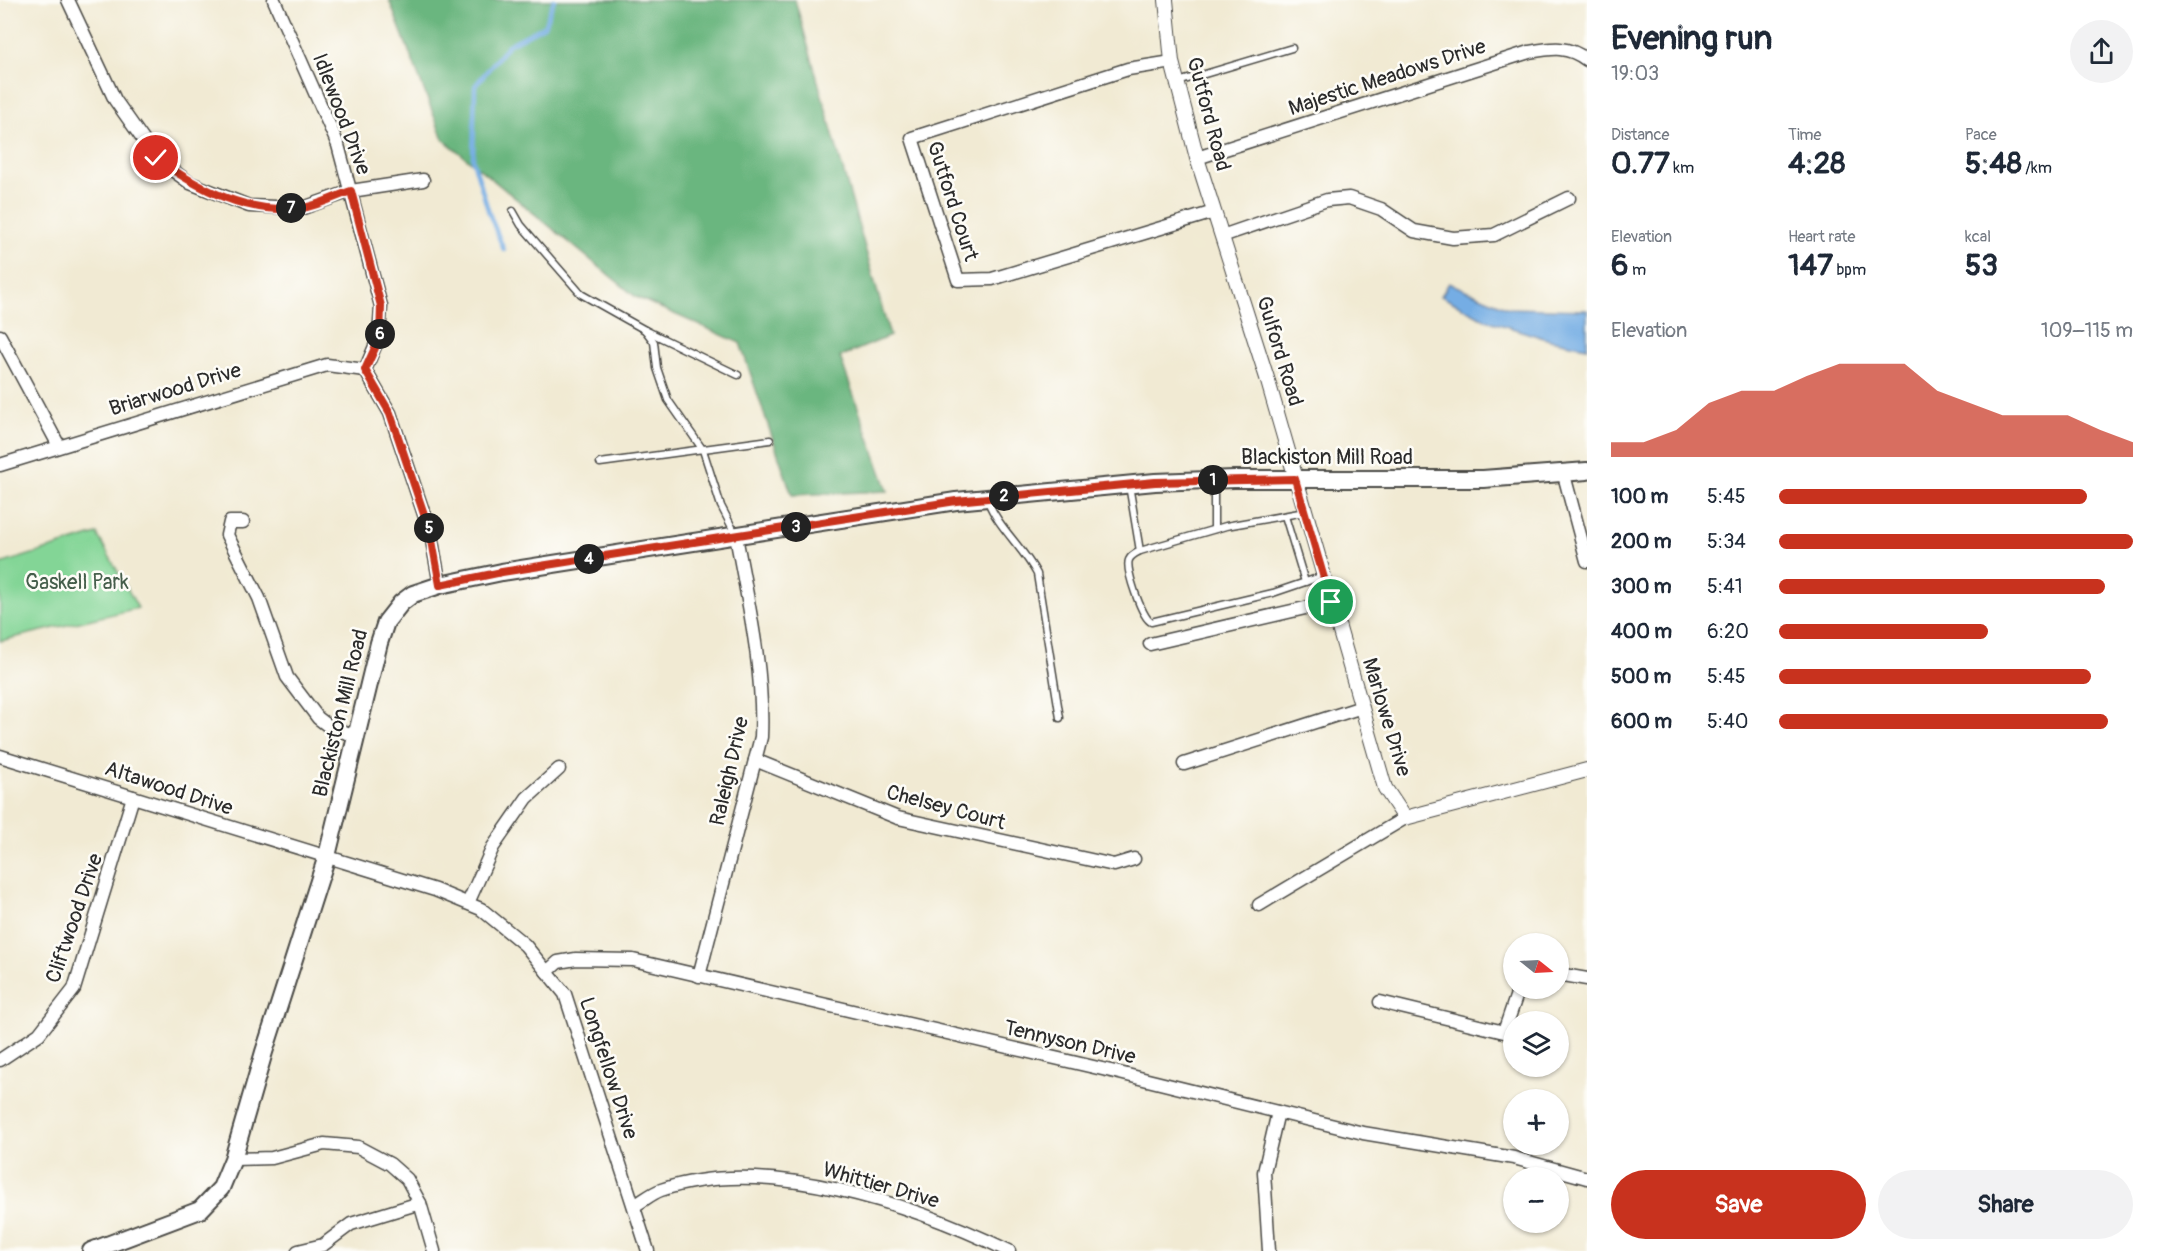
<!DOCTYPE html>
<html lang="en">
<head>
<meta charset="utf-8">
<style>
	body { margin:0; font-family:Pangolin,sans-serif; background:#f2f2f3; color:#1f2937; height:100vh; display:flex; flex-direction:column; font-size:22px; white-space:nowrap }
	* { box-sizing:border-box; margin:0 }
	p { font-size:20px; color:#747a83 }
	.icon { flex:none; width:33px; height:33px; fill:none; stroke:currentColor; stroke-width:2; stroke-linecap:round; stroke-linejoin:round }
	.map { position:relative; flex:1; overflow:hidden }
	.side { display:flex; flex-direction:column; background:#fff; width:570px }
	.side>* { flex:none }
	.needle { width:39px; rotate:108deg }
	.tools { position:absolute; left:1503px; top:933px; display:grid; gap:12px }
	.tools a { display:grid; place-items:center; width:66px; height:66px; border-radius:50%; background:#fff; box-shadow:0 2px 4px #0004; font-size:30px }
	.pin { position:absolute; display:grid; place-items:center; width:51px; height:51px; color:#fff; margin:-26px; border:3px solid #fff; border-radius:50%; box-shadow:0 2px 6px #0007 }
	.km { position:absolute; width:30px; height:30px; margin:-15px; border-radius:50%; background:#222; color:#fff; font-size:16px; line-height:30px; text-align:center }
	.round { display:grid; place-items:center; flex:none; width:63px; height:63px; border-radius:32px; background:#f2f2f3 }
	.summary { display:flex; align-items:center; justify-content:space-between; height:102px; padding:0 24px }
	h1 { font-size:33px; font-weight:700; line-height:45px }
	.metrics { display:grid; grid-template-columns:repeat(3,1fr); gap:9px; height:102px; padding:6px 24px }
	.metrics div { display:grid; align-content:center }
	.metrics b { font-size:30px; font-weight:700 }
	.metrics small { font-size:16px; font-weight:400 }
	.metrics p { font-size:16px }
	.chart { height:168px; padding:12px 24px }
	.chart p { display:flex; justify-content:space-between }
	.chart svg { width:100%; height:108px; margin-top:6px; fill:#c8321e; opacity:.7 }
	.button { display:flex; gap:12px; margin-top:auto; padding:12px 24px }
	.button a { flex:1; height:69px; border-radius:36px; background:#c8321e; color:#fff; font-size:24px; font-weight:700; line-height:69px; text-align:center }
	.button a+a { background:#f2f2f3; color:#1f2937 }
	ul { padding:0 24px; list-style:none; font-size:20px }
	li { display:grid; grid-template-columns:96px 72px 1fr; align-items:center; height:45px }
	li i { height:15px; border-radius:8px; background:#c8321e }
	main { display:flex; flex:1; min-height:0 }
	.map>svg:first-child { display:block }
	.green { fill:#83d596; stroke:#578060; stroke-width:1.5 }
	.forest { fill:#6ab67f; stroke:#4a7055; stroke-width:1.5 }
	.water { fill:#74ade4; stroke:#506c88; stroke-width:1.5 }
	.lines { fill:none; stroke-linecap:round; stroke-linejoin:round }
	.stream { stroke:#74ade4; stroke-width:4.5 }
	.service-casing { stroke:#494844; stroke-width:9 }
	.minor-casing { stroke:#494844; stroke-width:15 }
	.tertiary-casing { stroke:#494844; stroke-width:16 }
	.secondary-casing { stroke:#494844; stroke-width:20 }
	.service { stroke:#fff; stroke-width:6 }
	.minor { stroke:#fff; stroke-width:12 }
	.tertiary { stroke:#fff; stroke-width:14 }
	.secondary { stroke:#fff; stroke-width:16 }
	.route-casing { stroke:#fff; stroke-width:12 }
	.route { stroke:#c8321e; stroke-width:8 }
	.labels { text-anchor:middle; stroke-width:5; stroke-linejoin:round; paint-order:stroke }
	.street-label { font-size:21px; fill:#2b2b2b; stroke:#fdfcf7 }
	.park-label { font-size:21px; fill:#455e4b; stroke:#fdfcf7 }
</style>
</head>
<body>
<main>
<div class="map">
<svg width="1587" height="1251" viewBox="0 0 1587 1251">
	<rect width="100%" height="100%" fill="#fdfcf7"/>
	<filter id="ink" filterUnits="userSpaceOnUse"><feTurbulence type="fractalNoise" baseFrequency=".0167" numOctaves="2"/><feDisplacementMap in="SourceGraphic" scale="12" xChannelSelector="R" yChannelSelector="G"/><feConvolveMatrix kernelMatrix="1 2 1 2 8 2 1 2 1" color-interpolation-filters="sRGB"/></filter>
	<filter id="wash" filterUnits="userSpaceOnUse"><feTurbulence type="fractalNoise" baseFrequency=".008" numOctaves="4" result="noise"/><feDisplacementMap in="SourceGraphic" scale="24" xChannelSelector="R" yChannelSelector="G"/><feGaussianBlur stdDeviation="1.35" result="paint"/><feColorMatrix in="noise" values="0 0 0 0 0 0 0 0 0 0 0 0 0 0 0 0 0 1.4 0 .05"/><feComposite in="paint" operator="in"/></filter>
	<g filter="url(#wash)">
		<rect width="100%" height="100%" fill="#f1ead3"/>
		<polygon class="green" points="97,534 138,608 0,641 0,564"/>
		<polygon class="forest" points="389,0 795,0 890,336 840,357 888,491 792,495 740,343 636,297 443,139"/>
		<polygon class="water" points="1449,283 1508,308 1587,310 1587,347 1550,340 1486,320 1441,296"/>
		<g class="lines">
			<polyline class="stream" points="504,250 489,213 473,160 475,86 508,45 544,26 554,0"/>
		</g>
	</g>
	<g filter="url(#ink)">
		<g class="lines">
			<g class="service-casing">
				<g id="service">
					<polyline points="1178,82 1292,48"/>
					<polyline points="513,211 521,225 581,294 645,330 654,342 657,368 668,400 703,450 721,506 735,533"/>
					<polyline points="645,330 738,375"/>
					<polyline points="600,463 770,440"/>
					<polyline points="1214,481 1214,529"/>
					<polyline points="1129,485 1140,551"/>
					<path d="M987,499C998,528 1023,547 1037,574L1060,718"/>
					<path d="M1305,512L1226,526L1140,551C1136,553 1131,555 1129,560C1125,569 1142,618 1151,622L1273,593L1323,576"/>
					<polyline points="1285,516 1305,582"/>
				</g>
			</g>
			<g class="minor-casing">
				<g id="minor">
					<polyline points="68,0 115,100 156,158 190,183 249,206 303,208 351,191 423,180"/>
					<polyline points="274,0 338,145 381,306 379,337 365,370 390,413 431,535 440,585"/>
					<polyline points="1172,62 1128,69 912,138 958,280 992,279 1214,212"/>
					<path d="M1197,158L1529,52C1552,48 1568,45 1587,60"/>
					<polyline points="1222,236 1327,200 1349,198 1381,209 1414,231 1453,238 1494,235 1569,198"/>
					<polyline points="0,336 59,446"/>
					<polyline points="0,465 327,365 365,370"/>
					<polyline points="1564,475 1587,561"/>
					<polyline points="243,522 230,522 227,535 259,598 287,677 318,718 331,728 357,736"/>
					<polyline points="1150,644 1331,602"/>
					<polyline points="0,756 435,890 481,909 525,945 565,994 648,1251"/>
					<polyline points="755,760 898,818 1114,865 1134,859"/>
					<polyline points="1184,764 1362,707"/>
					<polyline points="468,903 493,847 527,798 559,769"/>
					<polyline points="1259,905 1405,818"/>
					<polyline points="547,972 558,962 576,959 633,960 1111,1071 1363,1133 1514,1158 1587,1178"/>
					<polyline points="1558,974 1587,979"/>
					<path d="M699,976L761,737C764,670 748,602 736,536"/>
					<polyline points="1380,1002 1504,1032 1519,988"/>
					<polyline points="0,1060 39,1034 74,989 133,797"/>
					<polyline points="233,1159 272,1158 324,1144 358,1147 390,1164 407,1179 420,1203 434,1251"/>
					<path d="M634,1206C643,1201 652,1193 661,1190C766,1154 914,1205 1009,1251"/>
					<polyline points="298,1251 323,1245 351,1224 420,1203"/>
					<polyline points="1269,1251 1264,1172 1278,1112"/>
				</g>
			</g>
			<g class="tertiary-casing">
				<polyline id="tertiary" points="1166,0 1172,62 1197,158 1267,378 1385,788 1405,818 1587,770"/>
			</g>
			<g class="secondary-casing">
				<polyline id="secondary" points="91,1251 200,1210 221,1188 233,1159 264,1052 327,856 379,643 386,622 401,603 413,594 440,585 502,572 956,501 1155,482 1234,479 1483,479 1587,471"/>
			</g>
			<use href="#service" class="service"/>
			<use href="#minor" class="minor"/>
			<use href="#tertiary" class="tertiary"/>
			<use href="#secondary" class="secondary"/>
		</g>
	</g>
	<g class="lines" filter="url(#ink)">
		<g class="route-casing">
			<path id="route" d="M156,158C198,189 248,215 302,208C318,206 336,196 351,191L381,306L380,337L365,370L390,413L431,535L440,585L502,572L956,501L1155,482L1295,479L1331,602"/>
		</g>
		<use href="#route" class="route"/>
	</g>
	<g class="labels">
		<g class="street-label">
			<text transform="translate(1387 77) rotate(-18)" y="7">Majestic Meadows Drive</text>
			<text transform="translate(342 114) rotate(69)" y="7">Idlewood Drive</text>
			<text transform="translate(1209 114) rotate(75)" y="7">Gutford Road</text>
			<text transform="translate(953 201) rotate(72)" y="7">Gutford Court</text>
			<text transform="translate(1280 351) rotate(73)" y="7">Gulford Road</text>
			<text transform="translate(175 389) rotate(-17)" y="7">Briarwood Drive</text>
			<text x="1327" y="464">Blackiston Mill Road</text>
			<text transform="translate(340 713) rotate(-76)" y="7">Blackiston Mill Road</text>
			<text transform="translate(1387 717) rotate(73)" y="7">Marlowe Drive</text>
			<text transform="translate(729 771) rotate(-77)" y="7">Raleigh Drive</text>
			<text transform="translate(169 788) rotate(18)" y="7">Altawood Drive</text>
			<text transform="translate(946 807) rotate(15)" y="7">Chelsey Court</text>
			<text transform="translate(74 918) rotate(-71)" y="7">Cliftwood Drive</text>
			<text transform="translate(1070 1042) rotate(13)" y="7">Tennyson Drive</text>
			<text transform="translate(609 1068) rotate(72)" y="7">Longfellow Drive</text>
			<text transform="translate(881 1185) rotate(16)" y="7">Whittier Drive</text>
		</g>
		<g class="park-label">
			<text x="77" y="589">Gaskell Park</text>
		</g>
	</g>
</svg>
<div class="tools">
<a><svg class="needle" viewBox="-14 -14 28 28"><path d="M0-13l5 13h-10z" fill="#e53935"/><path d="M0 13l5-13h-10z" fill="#747a83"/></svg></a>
<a><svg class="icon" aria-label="layers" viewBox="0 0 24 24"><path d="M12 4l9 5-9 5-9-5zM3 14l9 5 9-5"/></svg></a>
<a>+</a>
<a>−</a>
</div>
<div class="pin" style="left:1331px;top:602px;background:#1e9e55"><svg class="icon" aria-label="arrive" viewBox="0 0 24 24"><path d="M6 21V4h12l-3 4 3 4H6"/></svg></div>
<div class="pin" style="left:156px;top:158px;background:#d93025"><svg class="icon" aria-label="check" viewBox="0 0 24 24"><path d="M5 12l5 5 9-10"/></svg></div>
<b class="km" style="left:1213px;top:480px">1</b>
<b class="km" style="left:1004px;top:496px">2</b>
<b class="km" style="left:796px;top:527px">3</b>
<b class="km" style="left:589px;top:559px">4</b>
<b class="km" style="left:429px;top:528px">5</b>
<b class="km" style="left:380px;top:334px">6</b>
<b class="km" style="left:291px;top:208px">7</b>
</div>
<section class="side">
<div class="summary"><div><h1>Evening run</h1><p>19:03</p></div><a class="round"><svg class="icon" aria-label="share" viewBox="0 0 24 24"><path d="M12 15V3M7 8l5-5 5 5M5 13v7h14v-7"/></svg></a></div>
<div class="metrics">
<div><p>Distance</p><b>0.77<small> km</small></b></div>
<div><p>Time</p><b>4:28</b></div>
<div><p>Pace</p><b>5:48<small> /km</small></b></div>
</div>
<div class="metrics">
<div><p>Elevation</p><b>6<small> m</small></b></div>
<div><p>Heart rate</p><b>147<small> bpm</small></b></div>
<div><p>kcal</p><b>53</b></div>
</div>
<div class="chart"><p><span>Elevation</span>109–115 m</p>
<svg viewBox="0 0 160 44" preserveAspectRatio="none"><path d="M0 44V38L10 38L20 33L30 22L40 17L50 17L60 11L70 6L80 6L90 6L100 17L110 22L120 27L130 27L140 27L150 33L160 38V44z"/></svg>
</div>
<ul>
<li><b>100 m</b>5:45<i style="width:87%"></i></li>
<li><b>200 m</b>5:34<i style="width:100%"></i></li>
<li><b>300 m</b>5:41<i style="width:92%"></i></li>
<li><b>400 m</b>6:20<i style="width:59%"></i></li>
<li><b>500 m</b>5:45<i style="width:88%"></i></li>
<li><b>600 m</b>5:40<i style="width:93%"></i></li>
</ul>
<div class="button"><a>Save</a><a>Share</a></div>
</section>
</main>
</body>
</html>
